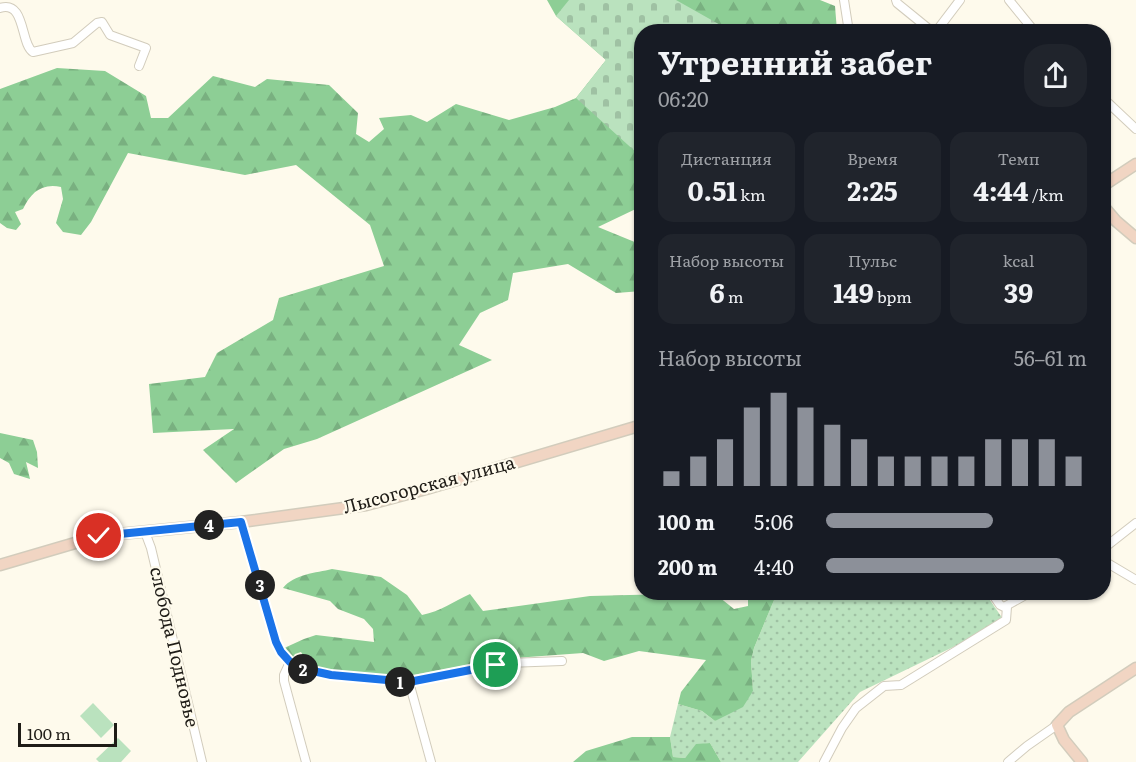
<!DOCTYPE html>
<html lang="ru">
<head>
<meta charset="utf-8">
<style>
	body { margin:0; font-family:Literata,serif; background:#20242c; color:#f1f3f6; height:100vh; display:flex; flex-direction:column; font-size:22px; white-space:nowrap }
	* { box-sizing:border-box; margin:0 }
	p { font-size:20px; color:#9ea1a6 }
	.icon { flex:none; width:33px; height:33px; fill:none; stroke:currentColor; stroke-width:2; stroke-linecap:round; stroke-linejoin:round }
	.map { position:relative; flex:1; overflow:hidden }
	.sheet { position:absolute; left:634px; top:24px; width:477px; height:576px; display:flex; flex-direction:column; background:#171b24; border-radius:24px; box-shadow:0 2px 4px #0004 }
	.sheet>* { flex:none }
	.scale { position:absolute; left:18px; bottom:15px; width:99px; box-sizing:border-box; padding-left:6px; border:3px solid #1f1c17; border-top:0; font-size:16px; line-height:21px; white-space:nowrap; color:#1f1c17; -webkit-text-stroke:4px #fefaec; paint-order:stroke }
	.pin { position:absolute; display:grid; place-items:center; width:51px; height:51px; color:#fff; margin:-26px; border:3px solid #fff; border-radius:50%; box-shadow:0 2px 6px #0007 }
	.km { position:absolute; width:30px; height:30px; margin:-15px; border-radius:50%; background:#222; color:#fff; font-size:16px; line-height:30px; text-align:center }
	.round { display:grid; place-items:center; flex:none; width:63px; height:63px; border-radius:24px; background:#20242c }
	.headline { display:flex; align-items:center; justify-content:space-between; height:102px; padding:0 24px }
	h1 { font-size:33px; font-weight:700; line-height:45px }
	.figures { display:grid; grid-template-columns:repeat(3,1fr); gap:9px; height:102px; padding:6px 24px }
	.figures div { display:grid; align-content:center; border-radius:15px; background:#20242c; text-align:center }
	.figures b { font-size:26px; font-weight:700 }
	.figures small { font-size:16px; font-weight:400 }
	.figures p { font-size:16px }
	.chart { height:168px; padding:12px 24px }
	.chart p { display:flex; justify-content:space-between }
	.chart svg { width:100%; height:108px; margin-top:6px; stroke:#8c9099; stroke-width:6 }
	ul { padding:0 24px; list-style:none; font-size:20px }
	li { display:grid; grid-template-columns:96px 72px 1fr; align-items:center; height:45px }
	li i { height:15px; border-radius:8px; background:#8c9099 }
	.map>svg:first-child { display:block }
	.grass { fill:url(#grass-dots) }
	.forest { fill:url(#forest-firs) }
	.cemetery { fill:url(#cemetery-stones) }
	.garden { fill:#bae2be }
	.lines { fill:none; stroke-linecap:round; stroke-linejoin:round }
	.street-casing { stroke:#d2ccbc; stroke-width:10 }
	.secondary-casing { stroke:#d2ccbc; stroke-width:13 }
	.street { stroke:#fff; stroke-width:8 }
	.secondary { stroke:#f1d5c3; stroke-width:10 }
	.route-casing { stroke:#fff; stroke-width:12 }
	.route { stroke:#1a73e8; stroke-width:8 }
	.labels { text-anchor:middle; stroke-width:4.5; stroke-linejoin:round; paint-order:stroke }
	.street-label { font-size:18px; fill:#1f1c17; stroke:#fefaec }
</style>
</head>
<body>
<div class="map">
<svg width="1136" height="762" viewBox="0 0 1136 762">
	<defs>
		<pattern id="grass-dots" width="8" height="8" patternUnits="userSpaceOnUse" patternTransform="scale(1.5)"><rect width="8" height="8" fill="#bae2be"/><path d="M2 2h.1M6 6h.1" fill="none" stroke="#9fc1a3" stroke-width="1.8" stroke-linecap="round"/></pattern>
		<pattern id="forest-firs" width="22" height="20" patternUnits="userSpaceOnUse" patternTransform="scale(1.5)"><rect width="22" height="20" fill="#8dce95"/><path d="M5 1l3.5 6h-7zM16 11l3.5 6h-7z" fill="#79b080"/></pattern>
		<pattern id="cemetery-stones" width="16" height="16" patternUnits="userSpaceOnUse" patternTransform="scale(1.5)"><rect width="16" height="16" fill="#bae2be"/><path d="M2 7V4a2 2 0 0 1 4 0v3zM10 15v-3a2 2 0 0 1 4 0v3z" fill="#9fc1a3"/></pattern>
	</defs>
	<rect width="100%" height="100%" fill="#fefaec"/>
	<polygon class="grass" points="777,593 985,593 1005,622 860,692 798,762 721,762 710,743 696,745 685,758 673,757 670,737 678,704 702,711 715,721 753,691 751,661 754,648"/>
	<g class="forest">
		<path d="M547,0H820L835,6L837,31L642,32V206L598,227L642,245V291L616,293L568,264L513,273L508,300L480,313L459,345L492,360L317,439L284,449L236,483L203,450L234,429L153,433L149,384L205,377L217,353L273,320L279,298L384,266L370,225L296,165L245,175L128,153L91,222L81,235L63,232L56,223L63,199L61,187C41,183 31,193 23,209L15,212L21,224L16,230L7,228L0,223V89L57,68L105,71L146,96L151,118H168L213,76L255,87L267,79L329,85L358,113L356,134L369,142L384,129L379,118L411,115L427,122L456,104L509,120L555,107L576,98L606,60L556,16Z"/>
		<polygon points="0,433 33,440 37,452 38,468 26,462 30,479 14,474 9,463 0,458"/>
		<path d="M332,569L381,577L407,595L422,615C441,611 453,602 470,594L483,611L590,596L669,594L673,592L714,593L734,609L748,606V593H777L754,648L751,661L753,691L743,707L715,721L702,711L678,704L681,692L706,660L639,651L604,661L583,653L500,659L408,679L334,672L309,665L301,652L295,654L293,657L303,666L289,660L282,649L304,639L316,635L374,642L373,629L364,619L338,609L330,601L283,588C294,574 316,573 332,569Z"/>
		<polygon points="632,737 670,737 673,757 685,758 696,744 710,743 721,762 573,762 586,751"/>
	</g>
	<polygon class="cemetery" points="569,0 676,0 731,31 642,32 642,149 638,154 576,98 606,60 556,16"/>
	<g class="garden">
		<polygon points="93,703 114,725 101,738 80,716"/>
		<polygon points="118,738 131,751 121,762 99,762 96,759"/>
	</g>
	<g class="lines">
		<g class="street-casing">
			<g id="street">
				<polyline points="844,0 849,32"/>
				<polyline points="896,0 897,3 929,29 938,29 960,0"/>
				<polyline points="1009,0 1035,32"/>
				<path d="M0,8C26,0 20,44 33,52L73,43L97,23L102,22L110,35L146,48L139,66"/>
				<polyline points="1104,99 1136,129"/>
				<polyline points="241,522 276,642 281,652 290,662 304,669 331,675 403,682 505,663 562,661"/>
				<polyline points="145,532 151,548 202,762"/>
				<polyline points="1104,548 1136,523"/>
				<polyline points="1104,561 1136,580"/>
				<polyline points="991,592 1000,605 1004,607 1031,592"/>
				<polyline points="290,662 284,675 284,681 306,762"/>
				<polyline points="409,682 431,762"/>
				<polyline points="824,762 842,728 856,708 884,686 901,685 1006,620 1007,607"/>
				<polyline points="1008,762 1027,746 1057,725"/>
			</g>
		</g>
		<g class="secondary-casing">
			<g id="secondary">
				<polyline points="1104,185 1136,164"/>
				<polyline points="1104,207 1116,221 1136,238"/>
				<polyline points="0,565 99,536 241,522 366,505 426,489 642,425"/>
				<polyline points="1082,762 1064,740 1057,725 1069,712 1136,668"/>
			</g>
		</g>
		<use href="#street" class="street"/>
		<use href="#secondary" class="secondary"/>
	</g>
	<g class="lines">
		<g class="route-casing">
			<polyline id="route" points="99,536 241,522 276,642 281,652 290,662 304,669 331,675 409,682 496,665"/>
		</g>
		<use href="#route" class="route"/>
	</g>
	<g class="labels">
		<g class="street-label">
			<text transform="translate(429 485) rotate(-15)" y="6">Лысогорская улица</text>
			<text transform="translate(174 647) rotate(77)" y="6">слобода Подновье</text>
		</g>
	</g>
</svg>
<div class="scale">100 m</div>
<div class="pin" style="left:496px;top:665px;background:#1e9e55"><svg class="icon" aria-label="arrive" viewBox="0 0 24 24"><path d="M6 21V4h12l-3 4 3 4H6"/></svg></div>
<div class="pin" style="left:99px;top:536px;background:#d93025"><svg class="icon" aria-label="check" viewBox="0 0 24 24"><path d="M5 12l5 5 9-10"/></svg></div>
<b class="km" style="left:400px;top:682px">1</b>
<b class="km" style="left:303px;top:669px">2</b>
<b class="km" style="left:260px;top:585px">3</b>
<b class="km" style="left:209px;top:525px">4</b>
<section class="sheet">
<div class="headline"><div><h1>Утренний забег</h1><p>06:20</p></div><a class="round"><svg class="icon" aria-label="share" viewBox="0 0 24 24"><path d="M12 15V3M7 8l5-5 5 5M5 13v7h14v-7"/></svg></a></div>
<div class="figures">
<div><p>Дистанция</p><b>0.51<small> km</small></b></div>
<div><p>Время</p><b>2:25</b></div>
<div><p>Темп</p><b>4:44<small> /km</small></b></div>
</div>
<div class="figures">
<div><p>Набор высоты</p><b>6<small> m</small></b></div>
<div><p>Пульс</p><b>149<small> bpm</small></b></div>
<div><p>kcal</p><b>39</b></div>
</div>
<div class="chart"><p><span>Набор высоты</span>56–61 m</p>
<svg viewBox="0 0 160 44" preserveAspectRatio="none"><path d="M5 44V38M15 44V32M25 44V25M35 44V12M45 44V6M55 44V12M65 44V19M75 44V25M85 44V32M95 44V32M105 44V32M115 44V32M125 44V25M135 44V25M145 44V25M155 44V32"/></svg>
</div>
<ul>
<li><b>100 m</b>5:06<i style="width:64%"></i></li>
<li><b>200 m</b>4:40<i style="width:91%"></i></li>
</ul>
</section>
</div>
</body>
</html>
